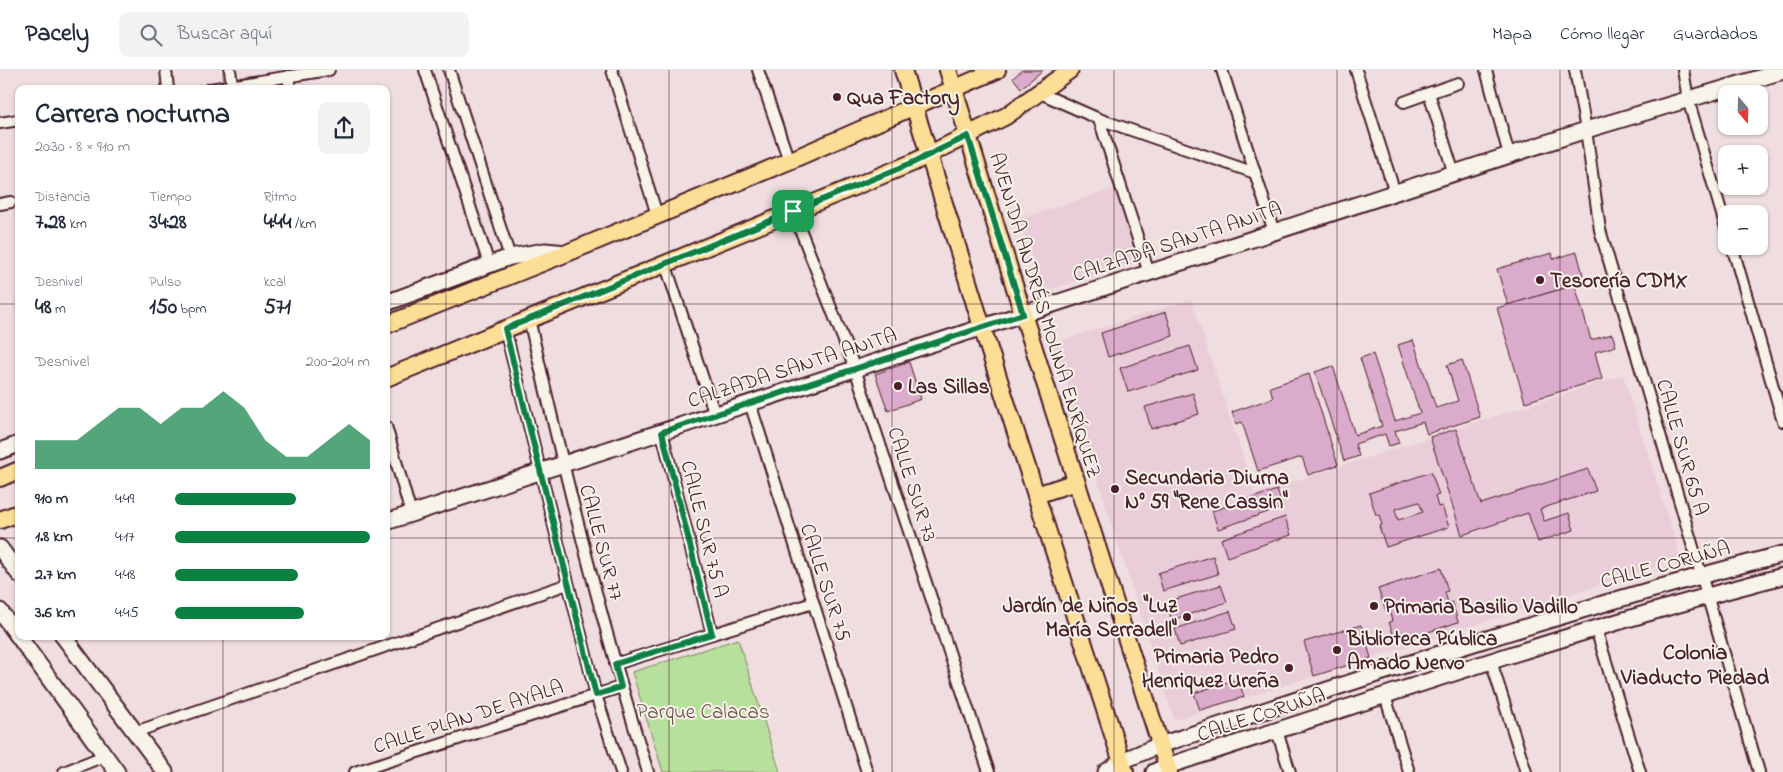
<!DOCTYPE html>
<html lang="es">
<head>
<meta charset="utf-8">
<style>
	body { margin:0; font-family:"Indie Flower",sans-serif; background:#f2f2f3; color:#1f2937; height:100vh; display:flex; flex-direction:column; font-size:19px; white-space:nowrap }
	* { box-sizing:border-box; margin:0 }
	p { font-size:16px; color:#747a83 }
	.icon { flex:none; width:28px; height:28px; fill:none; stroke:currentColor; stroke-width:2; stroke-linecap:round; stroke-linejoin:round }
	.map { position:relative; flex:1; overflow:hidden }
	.drawer { position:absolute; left:15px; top:15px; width:375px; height:555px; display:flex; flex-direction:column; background:#fff; border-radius:10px; box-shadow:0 1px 4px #0004 }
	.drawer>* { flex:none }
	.needle { width:32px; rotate:161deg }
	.buttons { position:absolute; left:1718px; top:15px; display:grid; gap:10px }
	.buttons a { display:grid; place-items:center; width:50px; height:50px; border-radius:10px; background:#fff; box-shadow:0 1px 4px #0004; font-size:25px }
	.pin { position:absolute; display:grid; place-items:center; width:42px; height:42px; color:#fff; margin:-21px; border-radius:10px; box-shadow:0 2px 8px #0006 }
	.round { display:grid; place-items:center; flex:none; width:52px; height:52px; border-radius:10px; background:#f2f2f3 }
	.summary { display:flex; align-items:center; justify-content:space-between; height:85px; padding:0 20px }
	h1 { font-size:28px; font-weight:700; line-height:38px }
	.metrics { display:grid; grid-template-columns:repeat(3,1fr); gap:8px; height:85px; padding:5px 20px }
	.metrics div { display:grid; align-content:center }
	.metrics b { font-size:21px; font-weight:700 }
	.metrics small { font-size:14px; font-weight:400 }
	.metrics p { font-size:14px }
	.chart { height:140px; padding:10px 20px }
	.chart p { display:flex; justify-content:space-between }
	.chart svg { width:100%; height:90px; margin-top:5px; fill:#0b8043; opacity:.7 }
	ul { padding:0 20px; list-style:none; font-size:16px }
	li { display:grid; grid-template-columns:80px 60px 1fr; align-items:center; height:38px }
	li i { height:12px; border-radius:6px; background:#0b8043 }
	header { display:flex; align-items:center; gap:30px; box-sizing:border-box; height:70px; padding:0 25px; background:#fff; border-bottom:1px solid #e0e1e3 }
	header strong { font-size:24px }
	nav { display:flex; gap:28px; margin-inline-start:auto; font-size:18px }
	.search { width:350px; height:45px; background:#f2f2f3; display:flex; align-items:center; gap:12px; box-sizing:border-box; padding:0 18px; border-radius:10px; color:#747a83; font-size:19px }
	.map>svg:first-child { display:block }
	.built { fill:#e9ced9 }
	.green { fill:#b7e09c; stroke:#808064 }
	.building { fill:#dbabcb; stroke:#4a1f2b; fill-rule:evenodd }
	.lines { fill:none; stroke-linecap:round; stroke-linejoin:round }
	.street-casing { stroke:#4a1f2b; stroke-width:14 }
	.secondary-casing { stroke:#4a1f2b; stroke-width:19 }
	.primary-casing { stroke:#4a1f2b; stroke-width:20 }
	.street { stroke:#f7f3e8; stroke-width:10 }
	.secondary { stroke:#f7f3e8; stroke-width:15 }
	.primary { stroke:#fdde96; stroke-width:16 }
	.route-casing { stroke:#fff; stroke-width:10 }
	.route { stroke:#0b8043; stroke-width:6 }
	.grid { fill:none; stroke:#4a1f2b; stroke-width:1; stroke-opacity:0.55 }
	.poi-dot { fill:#4a1f2b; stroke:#f7f3e8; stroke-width:2 }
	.labels { text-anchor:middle; stroke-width:4; stroke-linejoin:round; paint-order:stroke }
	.poi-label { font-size:21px; font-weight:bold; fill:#4a1f2b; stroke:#f7f3e8; text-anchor:start }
	.street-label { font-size:21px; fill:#4a1f2b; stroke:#f7f3e8 }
	.park-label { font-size:21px; fill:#654f47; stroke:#f7f3e8 }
	.neighbourhood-label { font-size:22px; font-weight:bold; fill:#4a1f2b; stroke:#f7f3e8 }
</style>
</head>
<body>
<header>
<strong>Pacely</strong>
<div class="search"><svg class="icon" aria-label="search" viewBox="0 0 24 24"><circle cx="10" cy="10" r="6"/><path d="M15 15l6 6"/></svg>Buscar aquí</div>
<nav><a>Mapa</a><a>Cómo llegar</a><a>Guardados</a></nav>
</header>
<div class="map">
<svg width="1783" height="702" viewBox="0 0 1783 702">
	<rect width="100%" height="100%" fill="#efdddf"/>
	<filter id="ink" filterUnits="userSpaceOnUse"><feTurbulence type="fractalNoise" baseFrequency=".02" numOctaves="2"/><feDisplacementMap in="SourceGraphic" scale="10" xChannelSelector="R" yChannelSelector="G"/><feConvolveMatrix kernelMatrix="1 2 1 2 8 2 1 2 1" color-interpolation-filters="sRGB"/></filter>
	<g filter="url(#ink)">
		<g class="built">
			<polygon points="1115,118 1137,191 1044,222 1019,149"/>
			<polygon points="1191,229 1255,424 1623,305 1681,489 1371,588 1361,555 1304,572 1314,606 1174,650 1054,273"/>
		</g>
		<polygon class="green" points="738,569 780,702 663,702 632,602"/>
		<g class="building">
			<polygon points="1022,0 1043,0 1021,18 1013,8"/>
			<polygon points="1577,182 1583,205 1579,206 1581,213 1508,235 1497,199 1552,183 1553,189"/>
			<polygon points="1575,215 1591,270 1612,264 1616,276 1595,282 1602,309 1525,332 1497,238"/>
			<polygon points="1166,242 1173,266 1108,287 1101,263"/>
			<polygon points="1413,270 1436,338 1458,331 1447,295 1462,290 1480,347 1427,364 1423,352 1395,361 1399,373 1389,376 1385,364 1355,374 1359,386 1344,391 1315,302 1333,296 1355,365 1382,356 1360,288 1373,284 1395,351 1420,343 1398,275"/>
			<polygon points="1190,276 1198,300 1128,322 1120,298"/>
			<polygon points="909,292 921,329 888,341 875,304"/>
			<polygon points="1309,304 1338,395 1308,405 1302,387 1258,401 1242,352 1236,354 1232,342 1273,328 1270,317"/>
			<polygon points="1193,323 1199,344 1151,359 1145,337"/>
			<polygon points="1456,359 1481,434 1588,399 1596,421 1540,439 1544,451 1569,443 1574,460 1538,472 1528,443 1462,465 1430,367"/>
			<path d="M1431,402L1439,425L1435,426L1438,437L1442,436L1449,457L1386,477L1379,456L1382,455L1379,445H1376L1369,423ZM1419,432L1423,442L1398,450L1395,439Z"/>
			<polygon points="1277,420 1283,437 1218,459 1212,441"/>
			<polygon points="1285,447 1291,465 1227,487 1221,469"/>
			<polygon points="1213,486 1218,504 1163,521 1158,503"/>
			<polygon points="1441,498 1448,521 1445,522 1448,533 1452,532 1458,552 1396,573 1389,552 1392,551 1389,540 1386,541 1378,519"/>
			<polygon points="1221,515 1227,532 1172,550 1166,532"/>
			<polygon points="1230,541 1236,559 1180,576 1175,559"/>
			<polygon points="1361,555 1371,588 1314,606 1304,572"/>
			<polygon points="1238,609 1244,627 1200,640 1194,623"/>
		</g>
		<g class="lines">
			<g class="street-casing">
				<g id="street">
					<polyline points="166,0 168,19"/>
					<polyline points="230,0 232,14"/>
					<polyline points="425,0 489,194"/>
					<polyline points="449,0 510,187"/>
					<polyline points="612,0 657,145"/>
					<polyline points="758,0 789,91"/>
					<polyline points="1222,0 1274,162"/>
					<polyline points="1356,0 1395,123"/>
					<polyline points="1486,0 1509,85"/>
					<polyline points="1575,0 1586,60 1600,160 1759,702"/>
					<polyline points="1683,0 1688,29 1726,158"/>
					<polyline points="288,6 290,19"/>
					<polyline points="210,19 329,0"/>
					<polyline points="1040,23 1099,49 1255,103"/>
					<polyline points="1429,23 1458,13"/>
					<polyline points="1404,32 1429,23 1454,104"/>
					<polyline points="1099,49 1149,203"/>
					<polyline points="0,53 19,50"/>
					<polyline points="0,134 11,132"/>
					<polyline points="793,141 855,299 989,702"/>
					<polyline points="1732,176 1783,351"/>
					<polyline points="665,193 715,345"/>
					<path d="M529,249C564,401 601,553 648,702"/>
					<polyline points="505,259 596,625 621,702"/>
					<polyline points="750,333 867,702"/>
					<polyline points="386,356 411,444"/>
					<polyline points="662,362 712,564"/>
					<polyline points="1596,559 1640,702"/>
					<polyline points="1491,591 1526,702"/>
					<polyline points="615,594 813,533"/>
					<polyline points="1385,626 1409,702"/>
					<polyline points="1277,661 1290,702"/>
					<polyline points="135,662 568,514"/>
					<polyline points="64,702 104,686"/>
					<polyline points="355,702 621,617"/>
				</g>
			</g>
			<g class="secondary-casing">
				<g id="secondary">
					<polyline points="386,233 510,187 545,181 567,183"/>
					<polyline points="0,381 19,374"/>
					<polyline points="386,452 1586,60 1783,1"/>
					<polyline points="0,478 19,504"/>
					<polyline points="0,541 117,702"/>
					<polyline points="63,566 165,702"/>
					<path d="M1106,702L1122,691L1160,675C1366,607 1573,538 1783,484"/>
					<path d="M1154,702L1167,696C1372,631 1575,559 1783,506"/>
				</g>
			</g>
			<g class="primary-casing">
				<g id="primary">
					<polyline points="903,0 982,257 1125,702"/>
					<polyline points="948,0 1023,244 1169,702"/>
					<polyline points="386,255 567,183 789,91 997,0"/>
					<polyline points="386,308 912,93 1006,46 1070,0"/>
					<polyline points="0,408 19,400"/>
					<polyline points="1036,425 1076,412"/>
					<polyline points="0,450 19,443"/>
				</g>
			</g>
			<use href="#street" class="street"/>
			<use href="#secondary" class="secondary"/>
			<use href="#primary" class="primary"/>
		</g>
	</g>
	<g class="lines" filter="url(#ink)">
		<g class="route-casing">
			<polygon id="route" points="968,66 1023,244 662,362 712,564 615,594 621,617 596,625 505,259 912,93"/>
		</g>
		<use href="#route" class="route"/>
	</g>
	<path class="grid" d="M223,0V19M446,0V702M669,0V702M892,0V702M1114,0V702M1337,0V702M1560,0V702M0,234H19M386,234H1783M0,468H19M386,468H1783M223,566V702"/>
	<g class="poi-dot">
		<circle cx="837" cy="27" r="5"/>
		<circle cx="1540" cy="210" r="5"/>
		<circle cx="898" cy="316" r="5"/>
		<circle cx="1115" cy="419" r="5"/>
		<circle cx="1374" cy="536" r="5"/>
		<circle cx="1187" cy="547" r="5"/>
		<circle cx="1337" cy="580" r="5"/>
		<circle cx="1289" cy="598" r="5"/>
	</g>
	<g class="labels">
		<g class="poi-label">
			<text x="847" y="34">Qua Factory</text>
			<text x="1550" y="217">Tesorería CDMX</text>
			<text x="908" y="323">Las Sillas</text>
			<text x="1125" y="414">Secundaria Diurna<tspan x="1125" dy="24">N° 59 "Rene Cassin"</tspan></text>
			<text x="1177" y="542" text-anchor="end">Jardín de Niños "Luz<tspan x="1177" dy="24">María Serradell"</tspan></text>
			<text x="1384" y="543">Primaria Basilio Vadillo</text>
			<text x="1347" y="575">Biblioteca Pública<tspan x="1347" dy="24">Amado Nervo</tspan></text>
			<text x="1279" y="593" text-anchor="end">Primaria Pedro<tspan x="1279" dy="24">Henriquez Ureña</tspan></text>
		</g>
		<g class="street-label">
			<text transform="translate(1177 171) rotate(-18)" y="7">CALZADA SANTA ANITA</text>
			<text transform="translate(1046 245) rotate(73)" y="7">AVENIDA ANDRÉS MOLINA ENRÍQUEZ</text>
			<text transform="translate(792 297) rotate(-18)" y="7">CALZADA SANTA ANITA</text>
			<text transform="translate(1683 377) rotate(74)" y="7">CALLE SUR 65 A</text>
			<text transform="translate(913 414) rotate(72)" y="7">CALLE SUR 73</text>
			<text transform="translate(705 459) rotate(76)" y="7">CALLE SUR 75 A</text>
			<text transform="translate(602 472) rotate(75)" y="7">CALLE SUR 77</text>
			<text transform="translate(1665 494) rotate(-15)" y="7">CALLE CORUÑA</text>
			<text transform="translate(826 512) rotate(72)" y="7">CALLE SUR 75</text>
			<text transform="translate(1261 644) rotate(-18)" y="7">CALLE CORUÑA</text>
			<text transform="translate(468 646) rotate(-18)" y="7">CALLE PLAN DE AYALA</text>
		</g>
		<g class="park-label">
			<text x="703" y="648">Parque Calacas</text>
		</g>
		<g class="neighbourhood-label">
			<text x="1695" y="589">Colonia<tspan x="1695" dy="25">Viaducto Piedad</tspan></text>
		</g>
	</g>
</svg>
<div class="buttons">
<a><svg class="needle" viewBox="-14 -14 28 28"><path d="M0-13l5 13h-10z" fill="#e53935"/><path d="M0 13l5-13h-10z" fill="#747a83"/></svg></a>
<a>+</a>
<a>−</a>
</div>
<div class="pin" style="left:793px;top:141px;background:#1e9e55"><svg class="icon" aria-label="arrive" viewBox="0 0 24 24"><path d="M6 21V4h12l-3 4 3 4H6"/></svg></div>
<section class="drawer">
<div class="summary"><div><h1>Carrera nocturna</h1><p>20:30 · 8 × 910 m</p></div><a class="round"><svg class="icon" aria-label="share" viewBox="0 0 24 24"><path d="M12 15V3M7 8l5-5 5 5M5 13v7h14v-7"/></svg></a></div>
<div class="metrics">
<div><p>Distancia</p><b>7.28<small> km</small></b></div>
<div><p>Tiempo</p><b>34:28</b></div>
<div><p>Ritmo</p><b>4:44<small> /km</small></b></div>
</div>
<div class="metrics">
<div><p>Desnivel</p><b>48<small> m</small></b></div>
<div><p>Pulso</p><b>150<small> bpm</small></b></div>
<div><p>kcal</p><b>571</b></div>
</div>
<div class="chart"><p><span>Desnivel</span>200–204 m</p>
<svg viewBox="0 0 160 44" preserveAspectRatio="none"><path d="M0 44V30L10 30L20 30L30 22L40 14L50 14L60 22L70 14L80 14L90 6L100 14L110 30L120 38L130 38L140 30L150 22L160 30V44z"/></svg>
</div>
<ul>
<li><b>910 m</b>4:49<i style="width:62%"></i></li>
<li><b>1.8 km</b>4:17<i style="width:100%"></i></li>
<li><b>2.7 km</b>4:48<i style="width:63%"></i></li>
<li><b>3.6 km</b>4:45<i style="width:66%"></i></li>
</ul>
</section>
</div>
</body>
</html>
